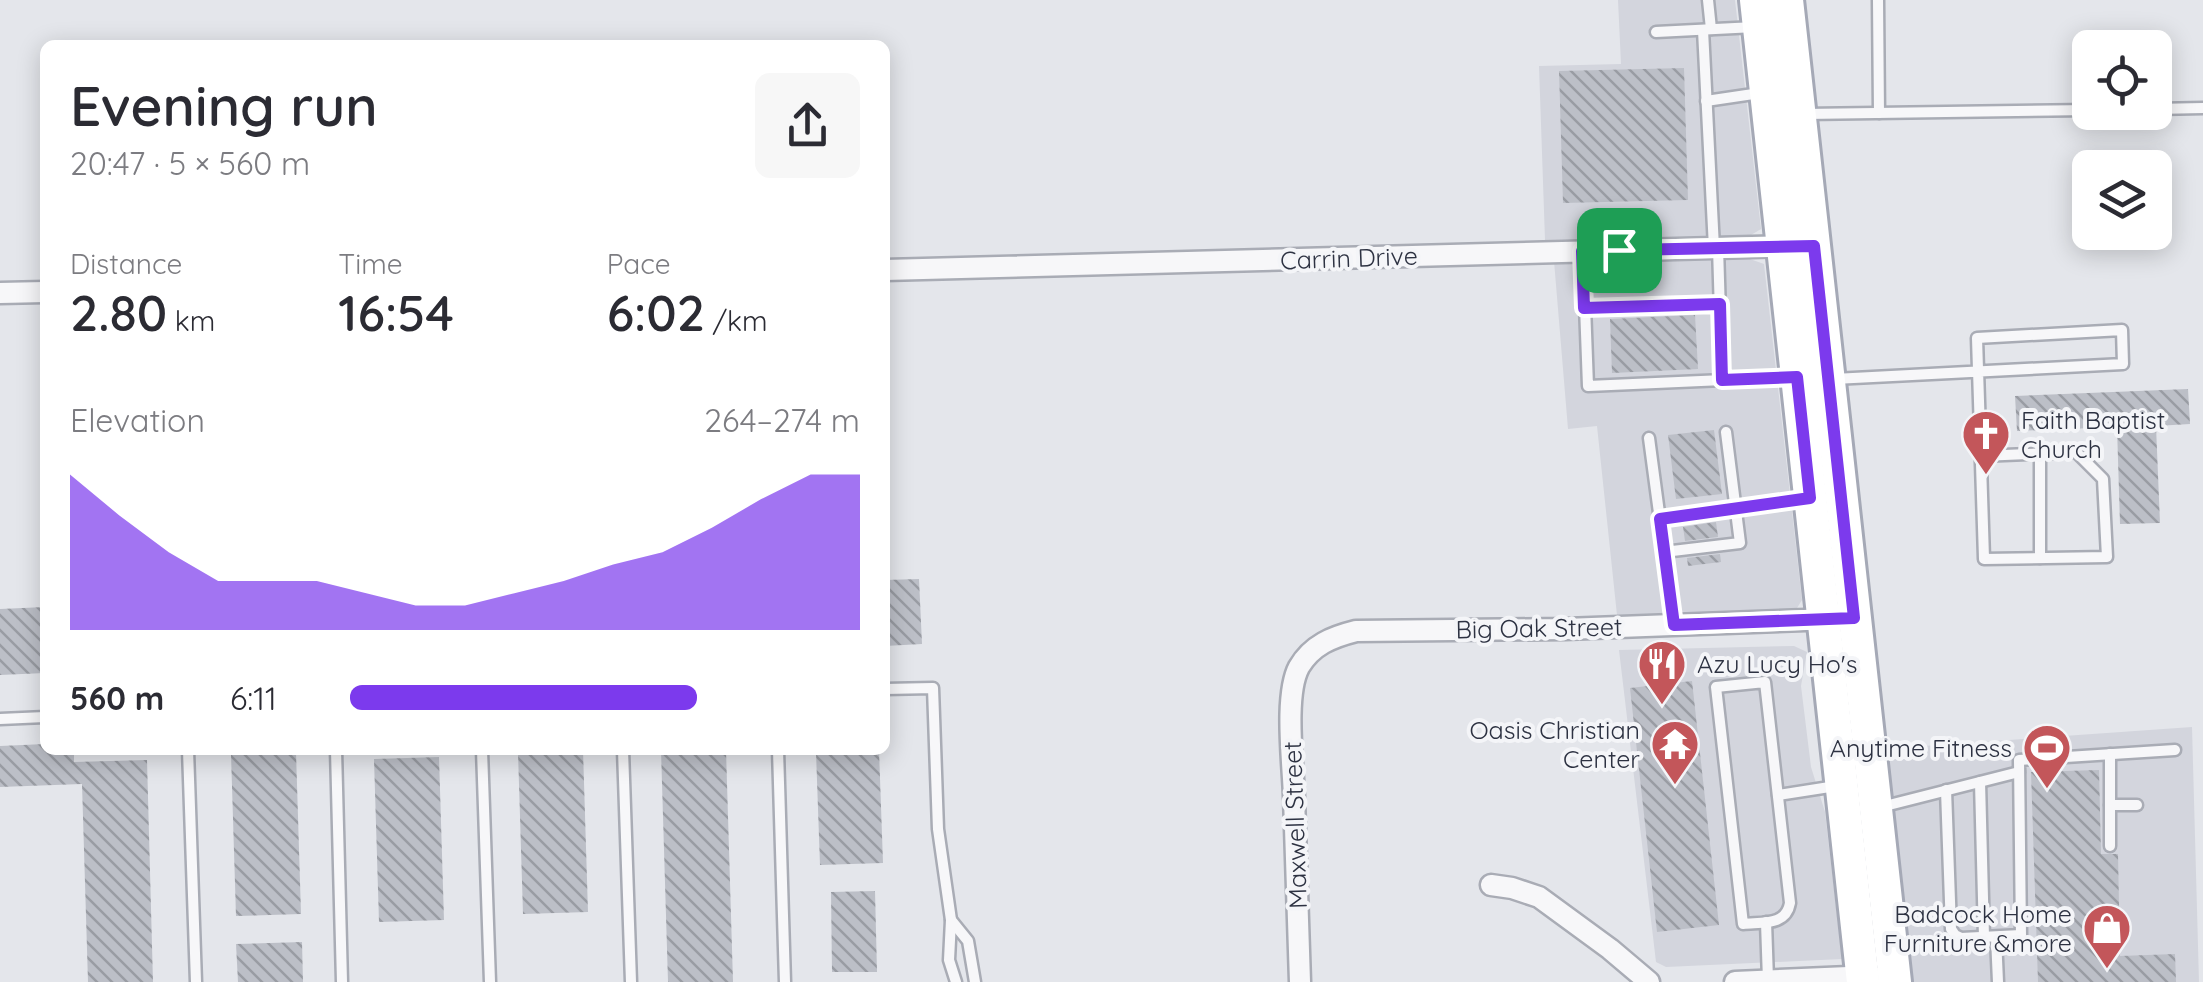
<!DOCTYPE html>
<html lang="en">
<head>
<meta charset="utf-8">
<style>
	body { margin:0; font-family:Quicksand,sans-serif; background:#f7f7f7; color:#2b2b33; height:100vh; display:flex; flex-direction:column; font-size:38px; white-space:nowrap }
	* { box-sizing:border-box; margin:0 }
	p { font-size:32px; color:#7c7c81 }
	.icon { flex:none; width:55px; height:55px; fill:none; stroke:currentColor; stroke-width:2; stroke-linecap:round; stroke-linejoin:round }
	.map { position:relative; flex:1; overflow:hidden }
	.drawer { position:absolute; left:40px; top:40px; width:850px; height:715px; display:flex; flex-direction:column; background:#fff; border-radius:15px; box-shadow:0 5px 25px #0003 }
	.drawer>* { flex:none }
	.tools { position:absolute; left:2072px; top:30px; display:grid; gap:20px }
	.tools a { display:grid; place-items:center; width:100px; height:100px; border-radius:15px; background:#fff; box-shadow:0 5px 25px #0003; font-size:50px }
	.pin { position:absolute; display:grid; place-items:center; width:85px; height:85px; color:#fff; margin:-42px; border-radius:20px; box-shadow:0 5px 15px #0006 }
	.round { display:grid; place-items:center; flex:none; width:105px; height:105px; border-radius:15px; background:#f7f7f7 }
	.overview { display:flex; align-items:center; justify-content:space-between; height:170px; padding:0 30px }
	h1 { font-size:55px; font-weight:600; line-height:75px }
	.metrics { display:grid; grid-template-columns:repeat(3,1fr); gap:15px; height:170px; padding:10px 30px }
	.metrics div { display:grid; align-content:center }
	.metrics b { font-size:50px; font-weight:600 }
	.metrics small { font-size:28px; font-weight:400 }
	.metrics p { font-size:28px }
	.chart { height:280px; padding:20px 30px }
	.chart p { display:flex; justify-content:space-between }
	.chart svg { width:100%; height:180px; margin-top:10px; fill:#7c3aed; opacity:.7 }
	ul { padding:0 30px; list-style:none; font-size:32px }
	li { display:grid; grid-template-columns:160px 120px 1fr; align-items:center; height:75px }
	li i { height:25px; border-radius:12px; background:#7c3aed }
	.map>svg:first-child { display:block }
	.built { fill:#d3d5dd }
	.building { fill:url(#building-back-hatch) }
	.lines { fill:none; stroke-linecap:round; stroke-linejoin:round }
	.lane-casing { stroke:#a9acb5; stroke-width:15 }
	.street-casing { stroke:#a9acb5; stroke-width:25 }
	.primary-casing { stroke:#a5a9b6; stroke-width:38 }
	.lane { stroke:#f7f7f9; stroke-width:10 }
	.street { stroke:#f7f7f9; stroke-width:20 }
	.primary { stroke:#fff; stroke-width:32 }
	.route-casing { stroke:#fff; stroke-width:20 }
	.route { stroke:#7c3aed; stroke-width:12 }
	.labels { text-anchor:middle; stroke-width:8; stroke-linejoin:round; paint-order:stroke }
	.street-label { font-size:25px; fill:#2d3242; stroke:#f4f5f8 }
	.poi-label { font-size:25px; fill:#2d3242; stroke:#f4f5f8; text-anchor:end }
</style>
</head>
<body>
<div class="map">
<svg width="2203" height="982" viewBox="0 0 2203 982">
	<defs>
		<pattern id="building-back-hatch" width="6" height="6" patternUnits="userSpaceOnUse" patternTransform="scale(2.5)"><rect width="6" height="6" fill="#bcbfc7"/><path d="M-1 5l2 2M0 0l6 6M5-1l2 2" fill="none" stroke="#999ca3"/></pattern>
	</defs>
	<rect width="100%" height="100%" fill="#e4e6eb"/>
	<g class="built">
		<polygon points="1618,0 1735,0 1761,229 1746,238 1545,240 1539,66 1621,64"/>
		<polygon points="1698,256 1750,259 1764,264 1802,600 1797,608 1789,611 1617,615 1597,426 1568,429 1554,261"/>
		<polygon points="1794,646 1807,652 1801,686 1811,767 1825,812 1842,959 1666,967 1656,962 1619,650"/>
		<polygon points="2192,727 2199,982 1908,982 1881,749"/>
	</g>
	<g class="building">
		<polygon points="1684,68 1688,200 1563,203 1559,71"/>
		<polygon points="1695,315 1698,369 1612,373 1610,319"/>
		<polygon points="2188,389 2190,424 2156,426 2160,523 2120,524 2117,427 2017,431 2015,396"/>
		<polygon points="1714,430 1722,494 1676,499 1668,435"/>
		<polygon points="1716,522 1718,537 1685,541 1683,527"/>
		<polygon points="1720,554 1721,562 1688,566 1687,558"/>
		<polygon points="919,579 922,644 885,646 885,580"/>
		<polygon points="45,607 45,673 0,675 0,609"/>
		<polygon points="1692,681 1719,925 1657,932 1630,688"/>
		<polygon points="45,744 45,750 74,750 74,762 147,760 153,982 88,982 82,784 0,787 0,746"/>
		<polygon points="583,750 588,912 523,914 518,752"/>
		<polygon points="661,750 726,750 733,982 668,982"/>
		<polygon points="879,750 883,863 820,865 816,752"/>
		<polygon points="296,752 301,914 236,916 231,754"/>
		<polygon points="439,757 444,920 379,922 374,759"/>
		<polygon points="2099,770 2101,854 2118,854 2120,956 2175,954 2176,982 2038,982 2031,772"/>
		<polygon points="875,891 877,972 832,972 831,892"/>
		<polygon points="302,942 303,982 238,982 236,944"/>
	</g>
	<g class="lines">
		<g class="lane-casing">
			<g id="lane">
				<polyline points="1708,0 1711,29"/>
				<polyline points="1878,0 1879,113"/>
				<polyline points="1703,30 1714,248"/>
				<polyline points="1656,32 1755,27"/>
				<polyline points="1706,101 1760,93"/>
				<polyline points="2155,109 2203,108"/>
				<polyline points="1805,114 2090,110"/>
				<polyline points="1718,247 1722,380"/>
				<polyline points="1583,252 1588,386 1791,377"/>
				<polyline points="1584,308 1720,303"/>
				<path d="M1834,379L2123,364L2122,330L1977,338C1979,411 1982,485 1984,559L2107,557L2103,479L2076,452L1981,456"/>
				<polyline points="1649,438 1674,625"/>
				<polyline points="2040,454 2040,558"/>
				<polyline points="1660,519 1807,498"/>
				<polyline points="1664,552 1740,543 1726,432"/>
				<path d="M1765,682L1790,903C1786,926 1763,922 1743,924L1716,687Z"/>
				<polyline points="885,689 933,688 938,829 951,920 949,960 956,982"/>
				<polyline points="0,719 45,717"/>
				<polyline points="188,750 196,982"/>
				<polyline points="336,750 342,982"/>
				<polyline points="482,750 490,982"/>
				<polyline points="623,750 631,982"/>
				<polyline points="778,750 785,982"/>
				<polyline points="2110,754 2110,846"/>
				<polyline points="1980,782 1984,937"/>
				<polyline points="1946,790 1951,929 1955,935 1961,938 2021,935 2019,760 2175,750"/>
				<polyline points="1778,795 1836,786"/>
				<polyline points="2110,805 2137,805"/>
				<polyline points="1881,807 2019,772"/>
				<polyline points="951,920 968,941 975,982"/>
				<polyline points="1766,922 1768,980"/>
				<polyline points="1996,937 1998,982"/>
			</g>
		</g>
		<g class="street-casing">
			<g id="street">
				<polyline points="885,270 1793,246"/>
				<polyline points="0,293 45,292"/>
				<polyline points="1491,885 1512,888 1539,897 1610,949 1649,982"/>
				<path d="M1300,982C1298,920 1296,859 1294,797C1293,764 1284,695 1299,667C1312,645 1332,637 1356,631L1565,629L1833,619"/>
				<polyline points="1735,982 1872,976"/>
			</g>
		</g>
		<g class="primary-casing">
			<g id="primary">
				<polyline points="1756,0 1863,982"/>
				<polyline points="1787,0 1895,982"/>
			</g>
		</g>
		<use href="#lane" class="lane"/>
		<use href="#street" class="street"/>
		<use href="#primary" class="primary"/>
	</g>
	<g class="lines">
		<g class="route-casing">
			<polygon id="route" points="1814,246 1854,618 1674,625 1660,519 1810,498 1797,377 1722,380 1720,304 1584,308 1582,251"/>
		</g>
		<use href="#route" class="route"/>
	</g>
	<defs>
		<g id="church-pin" transform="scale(2.5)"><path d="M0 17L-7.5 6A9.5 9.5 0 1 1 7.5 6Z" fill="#c3565a" stroke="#f4f5f8"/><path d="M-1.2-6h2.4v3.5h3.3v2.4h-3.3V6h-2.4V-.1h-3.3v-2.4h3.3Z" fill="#fff"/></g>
		<g id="restaurant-pin" transform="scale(2.5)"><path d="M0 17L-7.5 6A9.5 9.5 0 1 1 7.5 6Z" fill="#c3565a" stroke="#f4f5f8"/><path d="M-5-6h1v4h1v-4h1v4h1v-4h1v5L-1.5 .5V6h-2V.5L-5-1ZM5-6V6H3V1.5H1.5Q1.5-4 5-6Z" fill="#fff"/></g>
		<g id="temple-pin" transform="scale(2.5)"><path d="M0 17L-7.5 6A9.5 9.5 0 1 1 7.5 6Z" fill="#c3565a" stroke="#f4f5f8"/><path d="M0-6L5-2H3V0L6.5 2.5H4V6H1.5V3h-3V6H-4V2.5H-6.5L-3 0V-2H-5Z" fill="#fff"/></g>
		<g id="stadium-pin" transform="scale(2.5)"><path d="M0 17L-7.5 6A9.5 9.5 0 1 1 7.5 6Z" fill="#c3565a" stroke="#f4f5f8"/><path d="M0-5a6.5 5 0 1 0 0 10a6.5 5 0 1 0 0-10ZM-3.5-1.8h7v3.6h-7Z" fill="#fff"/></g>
		<g id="shop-pin" transform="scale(2.5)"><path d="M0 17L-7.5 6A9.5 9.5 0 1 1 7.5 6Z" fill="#c3565a" stroke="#f4f5f8"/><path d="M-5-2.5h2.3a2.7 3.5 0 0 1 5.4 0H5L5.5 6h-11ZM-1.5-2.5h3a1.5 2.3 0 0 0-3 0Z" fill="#fff"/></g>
	</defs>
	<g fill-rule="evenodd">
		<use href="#church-pin" x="1986" y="434"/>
		<use href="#restaurant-pin" x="1662" y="664"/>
		<use href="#temple-pin" x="1675" y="744"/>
		<use href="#stadium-pin" x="2047" y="748"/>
		<use href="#shop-pin" x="2107" y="928"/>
	</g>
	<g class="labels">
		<g class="street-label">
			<text transform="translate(1349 258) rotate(-2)" y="9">Carrin Drive</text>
			<text transform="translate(1539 628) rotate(-1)" y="9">Big Oak Street</text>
			<text transform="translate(1295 825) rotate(-92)" y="9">Maxwell Street</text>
		</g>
		<g class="poi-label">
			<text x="2021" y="429" text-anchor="start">Faith Baptist<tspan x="2021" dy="29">Church</tspan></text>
			<text x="1697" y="673" text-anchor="start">Azu Lucy Ho's</text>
			<text x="1640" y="739">Oasis Christian<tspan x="1640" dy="29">Center</tspan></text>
			<text x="2012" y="757">Anytime Fitness</text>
			<text x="2072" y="923">Badcock Home<tspan x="2072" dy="29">Furniture &amp;more</tspan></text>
		</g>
	</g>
</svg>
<div class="tools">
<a><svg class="icon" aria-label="locate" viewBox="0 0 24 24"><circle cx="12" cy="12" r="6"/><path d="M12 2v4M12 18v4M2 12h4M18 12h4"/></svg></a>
<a><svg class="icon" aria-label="layers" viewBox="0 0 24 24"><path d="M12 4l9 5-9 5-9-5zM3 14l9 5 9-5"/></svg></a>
</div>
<div class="pin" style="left:1619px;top:250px;background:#1e9e55"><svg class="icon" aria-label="arrive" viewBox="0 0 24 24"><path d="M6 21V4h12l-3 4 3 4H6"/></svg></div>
<section class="drawer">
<div class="overview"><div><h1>Evening run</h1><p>20:47 · 5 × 560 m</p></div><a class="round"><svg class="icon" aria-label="share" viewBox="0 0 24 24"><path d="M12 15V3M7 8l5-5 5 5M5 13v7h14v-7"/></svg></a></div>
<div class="metrics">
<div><p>Distance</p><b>2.80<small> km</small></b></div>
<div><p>Time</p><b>16:54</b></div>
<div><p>Pace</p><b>6:02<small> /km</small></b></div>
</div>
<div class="chart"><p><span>Elevation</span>264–274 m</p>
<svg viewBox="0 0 160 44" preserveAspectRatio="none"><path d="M0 44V6L10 16L20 25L30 32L40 32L50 32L60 35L70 38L80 38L90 35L100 32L110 28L120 25L130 19L140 12L150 6L160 6V44z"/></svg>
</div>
<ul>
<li><b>560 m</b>6:11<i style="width:68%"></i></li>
</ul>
</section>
</div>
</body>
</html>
